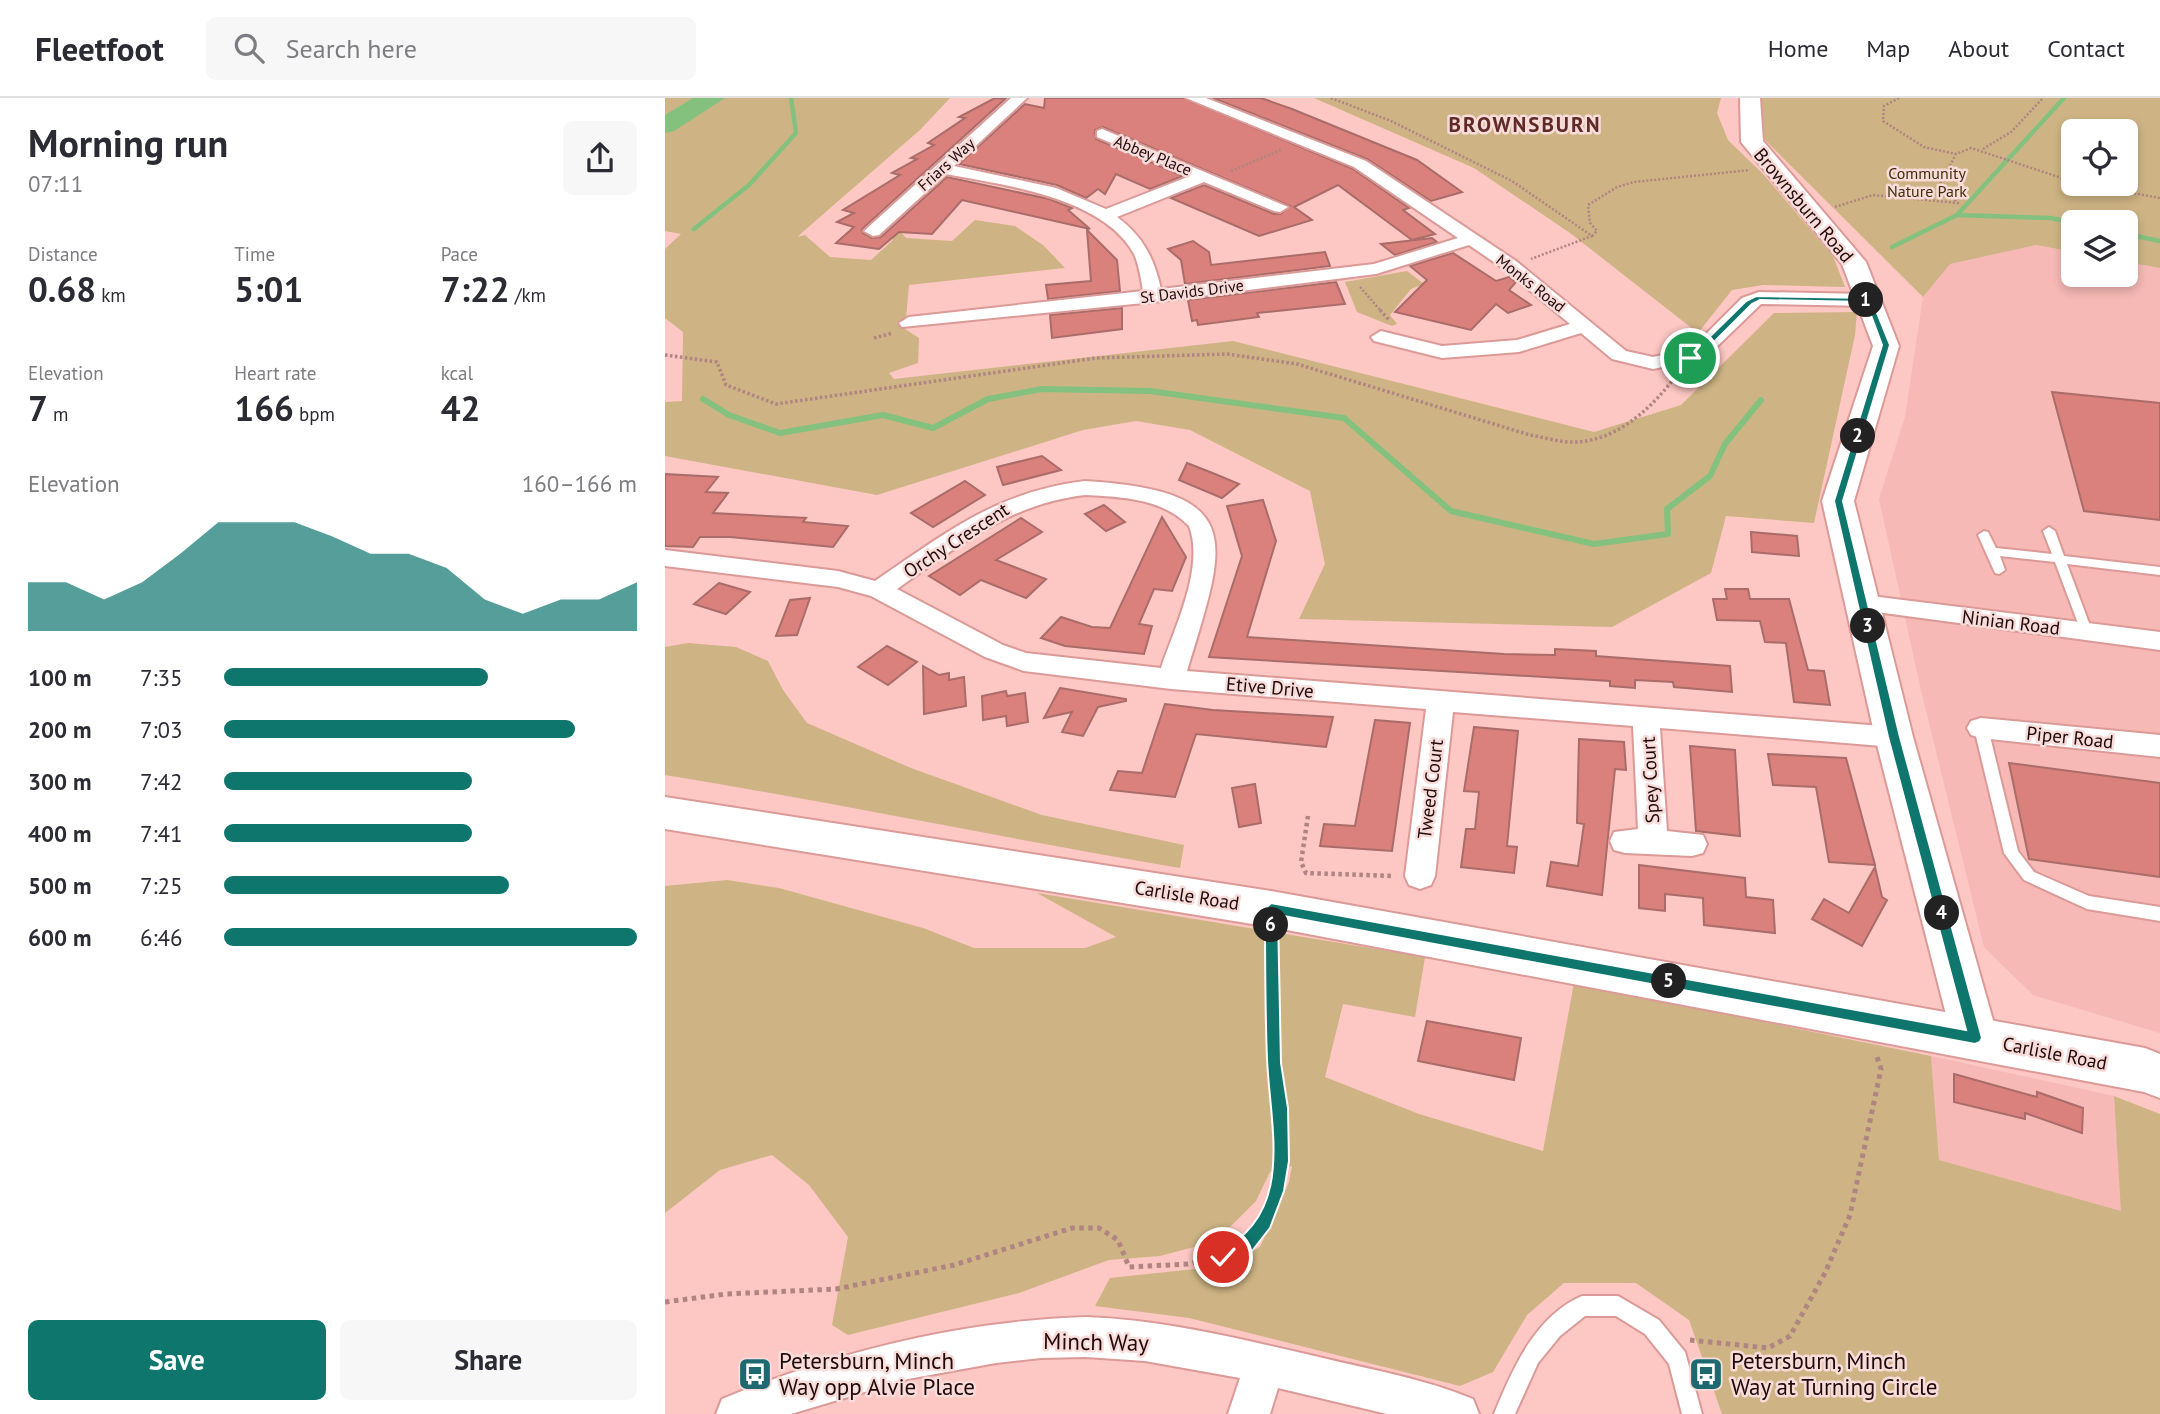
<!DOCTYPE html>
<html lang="en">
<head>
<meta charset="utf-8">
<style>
	body { margin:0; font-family:"PT Sans",sans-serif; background:#f7f7f7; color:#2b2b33; height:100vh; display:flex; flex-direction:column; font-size:26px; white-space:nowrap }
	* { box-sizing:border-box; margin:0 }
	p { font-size:23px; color:#7c7c81 }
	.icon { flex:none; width:38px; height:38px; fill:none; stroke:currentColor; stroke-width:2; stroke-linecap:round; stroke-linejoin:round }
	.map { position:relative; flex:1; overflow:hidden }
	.drawer { display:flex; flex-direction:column; background:#fff; width:665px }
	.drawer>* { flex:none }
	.fabs { position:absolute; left:1396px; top:21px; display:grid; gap:14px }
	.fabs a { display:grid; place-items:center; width:77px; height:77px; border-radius:10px; background:#fff; box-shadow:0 4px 10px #0003; font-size:35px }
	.pin { position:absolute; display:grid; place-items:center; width:60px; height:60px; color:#fff; margin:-30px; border:4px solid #fff; border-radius:50%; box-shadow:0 2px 7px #0007 }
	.km { position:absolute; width:35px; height:35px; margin:-18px; border-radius:50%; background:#222; color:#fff; font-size:19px; line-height:35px; text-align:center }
	.round { display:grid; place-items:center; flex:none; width:74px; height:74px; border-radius:10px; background:#f7f7f7 }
	.head { display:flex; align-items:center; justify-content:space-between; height:119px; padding:0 28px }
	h1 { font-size:38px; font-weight:700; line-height:52px }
	.figures { display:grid; grid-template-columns:repeat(3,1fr); gap:10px; height:119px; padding:7px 28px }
	.figures div { display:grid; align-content:center }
	.figures b { font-size:35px; font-weight:700 }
	.figures small { font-size:19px; font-weight:400 }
	.figures p { font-size:19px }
	.chart { height:196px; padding:14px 28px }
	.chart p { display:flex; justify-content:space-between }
	.chart svg { width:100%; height:126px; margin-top:7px; fill:#0f766e; opacity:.7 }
	.button { display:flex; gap:14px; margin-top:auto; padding:14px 28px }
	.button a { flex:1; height:80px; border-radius:10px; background:#0f766e; color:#fff; font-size:28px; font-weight:700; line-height:80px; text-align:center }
	.button a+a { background:#f7f7f7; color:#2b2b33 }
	ul { padding:0 28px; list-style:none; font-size:23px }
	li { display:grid; grid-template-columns:112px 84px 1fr; align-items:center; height:52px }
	li i { height:18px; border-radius:9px; background:#0f766e }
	header { display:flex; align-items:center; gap:42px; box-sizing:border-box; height:98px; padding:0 35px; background:#fff; border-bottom:2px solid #e1e1e2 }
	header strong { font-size:33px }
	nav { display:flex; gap:38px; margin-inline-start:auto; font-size:24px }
	.search { width:490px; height:63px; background:#f7f7f7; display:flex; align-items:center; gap:18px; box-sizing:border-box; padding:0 24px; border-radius:10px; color:#7c7c81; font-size:26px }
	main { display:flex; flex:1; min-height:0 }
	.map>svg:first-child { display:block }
	.built { fill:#f6b9b5 }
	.green { fill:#ceb484; fill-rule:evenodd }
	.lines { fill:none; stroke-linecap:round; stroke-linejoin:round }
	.stream-far1 { stroke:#84c17f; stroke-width:4.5 }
	.stream { stroke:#84c17f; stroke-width:6 }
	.river { fill:#84c17f; fill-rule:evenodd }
	.building { fill:#db817d; stroke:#a96c69; stroke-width:2 }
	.lane-casing { stroke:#db9a97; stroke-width:4 }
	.street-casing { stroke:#db9a97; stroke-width:4 }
	.secondary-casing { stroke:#db9a97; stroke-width:4 }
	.primary-casing { stroke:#db9a97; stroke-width:4 }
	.path-far3 { stroke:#af8481; stroke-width:2.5; stroke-dasharray:2 2; stroke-linecap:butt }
	.path-far2 { stroke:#af8481; stroke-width:3.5; stroke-dasharray:2.5 2.5; stroke-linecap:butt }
	.path-far1 { stroke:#af8481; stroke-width:4.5; stroke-dasharray:3.5 3.5; stroke-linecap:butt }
	.path { stroke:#af8481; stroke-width:5; stroke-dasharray:4.5 4.5; stroke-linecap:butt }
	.lane { fill:#fff; fill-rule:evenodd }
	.street { fill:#fff; fill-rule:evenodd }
	.secondary { fill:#fff; fill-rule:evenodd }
	.primary { fill:#fff; fill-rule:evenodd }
	.route { fill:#0f766e; stroke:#fff; stroke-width:2 }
	.labels { text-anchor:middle; stroke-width:5; stroke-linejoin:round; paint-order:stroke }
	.far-street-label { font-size:16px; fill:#200909; stroke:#f8dcda }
	.far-park-label { font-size:16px; fill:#3f2e09; stroke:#f8dcda }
	.street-label { font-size:19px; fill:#200909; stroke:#f8dcda }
	.far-district-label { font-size:21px; font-weight:bold; letter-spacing:2px; fill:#602a29; stroke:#f8dcda }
	.near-street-label { font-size:23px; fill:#200909; stroke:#f8dcda }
	.near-poi-label { font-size:23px; fill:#200909; stroke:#f8dcda; text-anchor:start }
</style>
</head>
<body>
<header>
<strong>Fleetfoot</strong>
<div class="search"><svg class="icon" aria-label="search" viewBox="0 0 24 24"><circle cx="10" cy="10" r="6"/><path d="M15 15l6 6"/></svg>Search here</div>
<nav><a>Home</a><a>Map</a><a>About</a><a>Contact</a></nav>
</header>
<main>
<section class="drawer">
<div class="head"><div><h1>Morning run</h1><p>07:11</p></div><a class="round"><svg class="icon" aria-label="share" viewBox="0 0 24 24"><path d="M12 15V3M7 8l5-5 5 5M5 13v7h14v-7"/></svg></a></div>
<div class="figures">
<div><p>Distance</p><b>0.68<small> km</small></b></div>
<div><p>Time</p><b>5:01</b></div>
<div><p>Pace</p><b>7:22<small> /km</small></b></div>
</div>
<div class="figures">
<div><p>Elevation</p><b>7<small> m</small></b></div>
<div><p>Heart rate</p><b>166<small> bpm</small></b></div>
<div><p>kcal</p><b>42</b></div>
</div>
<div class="chart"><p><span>Elevation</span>160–166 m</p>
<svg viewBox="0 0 160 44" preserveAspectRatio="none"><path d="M0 44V27L10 27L20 33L30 27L40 17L50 6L60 6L70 6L80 11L90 17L100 17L110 22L120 33L130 38L140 33L150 33L160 27V44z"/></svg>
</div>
<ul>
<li><b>100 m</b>7:35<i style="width:64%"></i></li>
<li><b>200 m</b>7:03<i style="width:85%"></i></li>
<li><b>300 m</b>7:42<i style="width:60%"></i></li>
<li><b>400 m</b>7:41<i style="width:60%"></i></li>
<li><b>500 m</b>7:25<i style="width:69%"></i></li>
<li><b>600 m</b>6:46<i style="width:100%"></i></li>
</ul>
<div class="button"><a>Save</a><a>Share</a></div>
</section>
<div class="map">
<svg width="1495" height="1316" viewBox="0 0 1495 1316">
	<rect width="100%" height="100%" fill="#fdc7c3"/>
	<g class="built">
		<polygon points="1371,147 1409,154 1409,177 1461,177 1461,164 1495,170 1495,935 1368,897 1319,849 1256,592 1214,401 1240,319 1258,199 1284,166"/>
		<polygon points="1266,958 1449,998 1457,1114 1274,1062"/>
	</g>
	<g class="green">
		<polygon points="0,0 285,0 256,31 132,139 140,137 165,159 206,162 228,142 225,131 231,129 241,140 287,143 310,122 350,128 378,147 400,170 244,187 240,231 254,240 253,265 224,275 229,281 568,243 929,334 1016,307 1109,215 1192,214 1190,237 1149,425 1061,418 1046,475 947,529 634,521 660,466 645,393 525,332 471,323 418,332 212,397 0,358 0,304 17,303 18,234 0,220 0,151 16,136 0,133"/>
		<polygon points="649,0 1056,0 1052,15 1063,42 1099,77 1168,158 1180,189 1098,187 1067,192 1033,235 905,135 809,70"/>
		<path d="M1096,0H1495V170L1461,164V124H1409V154L1371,147L1285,166L1258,199L1099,41ZM1409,33H1461V86H1409Z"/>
		<polygon points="742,173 759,186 746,191 725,217 732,226 727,228 692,214 680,184"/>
		<path d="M23,545L71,549L103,563L118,592L142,625L246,670L377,717L519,747L515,770C343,741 172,705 0,677V549Z"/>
		<polygon points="62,782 114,790 258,830 309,850 420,850 451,839 372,795 760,859 750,919 678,906 660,979 754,1016 878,1053 909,885 1266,958 1274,1062 1456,1113 1449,998 1495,1016 1495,1316 1057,1316 1024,1222 971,1185 899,1185 862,1217 828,1274 795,1288 524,1220 430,1208 445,1180 558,1168 595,1149 624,1084 627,1068 605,1074 591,1103 551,1143 495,1158 444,1162 354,1195 183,1237 167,1227 183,1139 144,1087 107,1057 55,1072 0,1115 0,788"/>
	</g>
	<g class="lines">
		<g class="stream-far1">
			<polyline points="1292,117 1399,0"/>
			<polyline points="29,131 84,87 131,35 126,0"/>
			<polyline points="1461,136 1495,143"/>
			<polyline points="1227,149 1292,117 1386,120 1409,125"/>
		</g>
		<polyline class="stream" points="38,301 64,317 115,335 218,317 268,330 323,301 377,291 485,293 679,320 786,413 929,446 1003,436 1002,411 1045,378 1060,346 1096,302"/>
		<polygon class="river" points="28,0 60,0 9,33 0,35 0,17"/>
	</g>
	<g class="building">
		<polygon points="330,0 340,1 197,131 198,135 207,140 216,139 282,79 384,101 407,110 403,112 425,131 297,102 267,136 234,134 214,151 171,145 189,129 172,124 189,115 178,112 235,77 227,75 252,61 246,60 269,47 263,45 300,20 294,19"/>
		<polygon points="380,0 519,0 688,71 744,110 738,112 770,136 747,142 673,87 629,109 647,122 594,138 506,100 539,87 609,116 616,116 625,108 438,29 430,32 431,41 518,78 485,91 451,76 440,96 433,91 421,100 392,87 294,66 360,6 379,10"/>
		<polygon points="548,0 596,0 627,11 752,62 797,94 766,103 702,61"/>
		<polygon points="422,132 452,162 455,193 383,201 381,187 426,183"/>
		<polygon points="767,140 772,144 730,157 716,146"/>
		<polygon points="528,143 544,154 546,167 660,154 665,168 520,186 516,162 503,151"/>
		<polygon points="788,155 831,183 844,179 851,184 844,192 866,207 843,215 831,206 806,232 730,214 762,182 745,168"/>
		<polygon points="671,184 680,206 592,215 594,219 533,227 532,222 527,223 523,202"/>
		<polygon points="457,210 457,231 387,240 385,217"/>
		<polygon points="1387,294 1495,305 1495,422 1419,413"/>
		<polygon points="377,358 396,372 338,387 332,369"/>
		<polygon points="522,365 550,376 574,386 557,400 514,382"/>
		<polygon points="0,376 53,379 41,394 63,395 48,415 141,420 138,424 183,428 168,449 65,439 35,439 28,449 0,448"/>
		<polygon points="300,383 320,397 268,429 246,415"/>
		<polygon points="598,402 611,443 582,539 839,556 890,557 890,551 931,553 931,558 1065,568 1067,594 1009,589 1008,584 970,582 970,590 945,588 945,583 544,559 577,458 562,408"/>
		<polygon points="439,407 460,424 441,433 420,416"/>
		<polygon points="497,419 521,459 507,493 489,491 474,526 487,528 479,556 400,548 376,540 396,519 427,529 445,530"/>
		<polygon points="356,420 377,434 331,462 381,481 361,500 316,482 295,497 264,478"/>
		<polygon points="1086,434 1132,438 1134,458 1087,454"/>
		<polygon points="54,485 85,494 61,516 29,506"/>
		<polygon points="1060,491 1083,491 1085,501 1124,501 1143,572 1159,573 1165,607 1129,604 1121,545 1100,544 1095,523 1052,522 1048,501 1062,501"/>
		<polygon points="145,500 132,537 111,538 125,502"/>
		<polygon points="222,548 252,564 223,587 193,569"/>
		<polygon points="258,568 274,577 284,575 284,582 299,579 301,608 259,616"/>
		<polygon points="395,590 461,601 461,603 433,609 418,638 397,634 407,614 379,620"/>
		<polygon points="341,593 342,598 360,595 363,624 342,628 341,618 318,622 317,598"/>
		<polygon points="500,606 548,612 668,619 661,649 531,636 510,699 445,692 453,673 477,675"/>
		<polygon points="710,622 745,625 727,753 655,748 659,726 690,728"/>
		<polygon points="809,629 853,633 842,748 852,749 849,775 796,769 801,731 810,731 814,694 799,693"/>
		<polygon points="914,641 959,644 961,672 950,671 937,797 882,788 886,764 913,768 919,726 912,725"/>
		<polygon points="1025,648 1070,652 1075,738 1031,733"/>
		<polygon points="1103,656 1181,660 1210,767 1164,764 1151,689 1108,687"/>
		<polygon points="1344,665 1495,685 1495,779 1364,761"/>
		<polygon points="590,686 596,725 574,729 567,690"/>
		<polygon points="974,767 1080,780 1081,799 1108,802 1110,835 1039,827 1038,800 1000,796 1000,813 974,810"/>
		<polygon points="1210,769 1217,799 1222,802 1197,848 1147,821 1159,801 1184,815"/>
		<polygon points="762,923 856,940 849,982 753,963"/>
		<polygon points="1289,976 1372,999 1372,994 1418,1010 1417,1035 1360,1015 1360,1021 1289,1004"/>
	</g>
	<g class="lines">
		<g class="lane-casing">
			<g id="lane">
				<polygon points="1384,429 1390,433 1399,458 1495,469 1495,477 1402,466 1427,533 1421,537 1417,536 1390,464 1335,458 1340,472 1334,476 1330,475 1313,437 1319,433 1323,434 1331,450 1387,456 1378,433"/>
				<polygon points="1316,625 1323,630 1353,753 1369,774 1424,798 1495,809 1495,823 1422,811 1359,782 1339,755 1309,630"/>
				<path d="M917,1198H953L994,1222L1020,1254L1037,1316H1017L1004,1266L980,1236L951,1218H920L895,1238L873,1265L850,1316H829C847,1272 870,1218 917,1198Z"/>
			</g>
		</g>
		<g class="street-casing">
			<g id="street">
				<path d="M346,0H362L289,68L391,90L441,111L525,78L432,39V33L437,31L623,109L615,114L609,113L539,84L452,119C478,138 489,160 496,191L709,166L793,140L689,69L521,0H541L701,63L851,163L961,253L988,259L1026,251L1077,200L1094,194L1203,196L1212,202L1203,208L1096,206L1040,260L988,271L947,261L916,235L854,254L777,260L709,243L706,239L716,233L777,248L852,242L905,226L839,171L804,147L711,176L489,204L237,229L234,225L244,219L478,193C476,181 474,167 469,156C438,99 338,87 281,76L214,137L208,138L199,133Z"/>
				<path d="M420,383C585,393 561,444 522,573L1229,629L1239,632L1243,639L1239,646L1229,649L995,630L1002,733L1038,737L1042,746L1038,755L1027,758L960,755L949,752L945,743L949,734L973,731L968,628L788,614L770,778L766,787L755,791L744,787L740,778L761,611L506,591L359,573L320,559L206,498L173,489L0,468V452L173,473L210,483C282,434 331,394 420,383ZM420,397C456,399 497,400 524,428C540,469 509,531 496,570L361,555L338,547L232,491C294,448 343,406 420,397Z"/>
				<polygon points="1198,497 1495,534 1495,552 1189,511 1186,505 1189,499"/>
				<polygon points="1316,620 1495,637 1495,659 1316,640 1306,637 1302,630 1306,623"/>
				<path d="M421,1219C503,1222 579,1242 658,1260C708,1272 760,1281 808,1301L814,1316H722L613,1290L605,1316H563L575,1280L480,1263L421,1259L376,1260L331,1265L243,1281L126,1316H51L57,1301C174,1253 294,1223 421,1219Z"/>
			</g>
		</g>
		<g class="secondary-casing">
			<polygon id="secondary" points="1075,0 1095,0 1098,43 1201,164 1234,248 1189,403 1248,639 1333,940 1326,955 1310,961 1294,955 1287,940 1210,639 1157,403 1208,248 1177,166 1076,44"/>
		</g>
		<g class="primary-casing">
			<polygon id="primary" points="0,699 606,793 1480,950 1495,956 1495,1000 1479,994 606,829 0,731"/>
		</g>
		<g class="path-far3">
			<polyline points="666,0 726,23 847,83 927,138 866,161"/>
			<polyline points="1234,0 1219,8 1218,23 1259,49 1291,56"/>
			<polyline points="1318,51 1346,34 1378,0"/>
			<polyline points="566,73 616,52"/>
			<polyline points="1418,86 1495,100"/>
			<polyline points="1170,109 1208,97 1293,105 1275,86 1291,56 1306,50 1409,84"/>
			<polyline points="927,138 932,133 925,125 923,107 952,89 969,84 1085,72"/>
			<polyline points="695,189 716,213"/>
		</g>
		<g class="path-far2">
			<polyline points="715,212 724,222"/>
			<polyline points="209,240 228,235"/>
			<path d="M0,257L52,264L61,287L111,306L431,260L562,256L632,266L865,337C877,339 890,343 903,344C949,346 985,312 1011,278"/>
		</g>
		<g class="path-far1">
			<polyline points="643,718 636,764 641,775 729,778"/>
			<polyline points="607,849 607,841"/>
		</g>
		<g class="path">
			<polyline points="0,1204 61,1196 171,1191 289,1167 407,1130 434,1130 453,1142 464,1169 523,1166 565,1156 584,1144 604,1115 611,1094 616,1051 608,949 607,847"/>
			<polyline points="1025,1242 1103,1250 1125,1238 1160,1175 1185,1117 1216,971 1211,956"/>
		</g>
		<use href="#lane" class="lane"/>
		<use href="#street" class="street"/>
		<use href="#secondary" class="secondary"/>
		<use href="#primary" class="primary"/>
	</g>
	<path class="route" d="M1091,198L1206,200L1225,247L1178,403L1235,639L1317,940L1315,944L1310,946L613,817L616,965L623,1010L624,1063L619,1093L605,1130L587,1153L558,1167L553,1165V1154C631,1116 605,1031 602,961C600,911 600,861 600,811L606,805L1301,932L1223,639L1169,403L1217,247L1201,204L1095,202L1087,206L1036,257L1022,261L1081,203Z"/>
	<defs>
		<g id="bus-square" transform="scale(1.75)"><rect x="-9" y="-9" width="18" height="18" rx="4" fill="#1d696f" stroke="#f8dcda"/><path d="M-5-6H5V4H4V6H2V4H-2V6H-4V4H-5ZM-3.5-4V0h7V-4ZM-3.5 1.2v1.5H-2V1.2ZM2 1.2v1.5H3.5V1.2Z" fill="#fff"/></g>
	</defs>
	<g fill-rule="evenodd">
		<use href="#bus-square" x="90" y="1276"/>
		<use href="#bus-square" x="1041" y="1276"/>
	</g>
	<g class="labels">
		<g class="far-street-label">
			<text transform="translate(488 57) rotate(22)" y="6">Abbey Place</text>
			<text transform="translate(281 66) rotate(-42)" y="6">Friars Way</text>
			<text transform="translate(866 185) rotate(38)" y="6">Monks Road</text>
			<text transform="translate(527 193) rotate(-7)" y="6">St Davids Drive</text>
		</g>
		<g class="far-park-label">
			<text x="1262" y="81">Community<tspan x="1262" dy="18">Nature Park</tspan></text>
		</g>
		<g class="street-label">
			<text transform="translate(1139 107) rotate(50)" y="7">Brownsburn Road</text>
			<text transform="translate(291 442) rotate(-33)" y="7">Orchy Crescent</text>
			<text transform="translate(1346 524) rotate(7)" y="7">Ninian Road</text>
			<text transform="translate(605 589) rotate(5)" y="7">Etive Drive</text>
			<text transform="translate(1405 639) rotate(6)" y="7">Piper Road</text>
			<text transform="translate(985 682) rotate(-93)" y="7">Spey Court</text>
			<text transform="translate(765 691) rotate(-83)" y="7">Tweed Court</text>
			<text transform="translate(522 797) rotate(9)" y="7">Carlisle Road</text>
			<text transform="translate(1390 955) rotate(11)" y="7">Carlisle Road</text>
		</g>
		<g class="far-district-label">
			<text x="860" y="34">BROWNSBURN</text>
		</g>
		<g class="near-street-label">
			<text transform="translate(431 1244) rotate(1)" y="8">Minch Way</text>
		</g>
		<g class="near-poi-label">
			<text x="114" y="1271">Petersburn, Minch<tspan x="114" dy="26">Way opp Alvie Place</tspan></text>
			<text x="1066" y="1271">Petersburn, Minch<tspan x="1066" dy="26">Way at Turning Circle</tspan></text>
		</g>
	</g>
</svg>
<div class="fabs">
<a><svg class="icon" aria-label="locate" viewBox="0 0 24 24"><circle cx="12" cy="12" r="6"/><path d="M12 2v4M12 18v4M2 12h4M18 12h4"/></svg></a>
<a><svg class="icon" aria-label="layers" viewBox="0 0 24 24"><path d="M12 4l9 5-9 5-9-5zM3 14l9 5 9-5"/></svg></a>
</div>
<div class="pin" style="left:1025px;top:260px;background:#1e9e55"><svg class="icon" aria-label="arrive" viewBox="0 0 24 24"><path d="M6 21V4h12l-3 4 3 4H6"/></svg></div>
<div class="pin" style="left:558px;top:1159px;background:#d93025"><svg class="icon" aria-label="check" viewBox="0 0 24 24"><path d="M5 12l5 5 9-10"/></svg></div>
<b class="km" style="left:1201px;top:202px">1</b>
<b class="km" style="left:1193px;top:338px">2</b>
<b class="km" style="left:1203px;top:528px">3</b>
<b class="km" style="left:1277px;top:815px">4</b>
<b class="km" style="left:1004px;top:883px">5</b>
<b class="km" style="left:606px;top:827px">6</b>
</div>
</main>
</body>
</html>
